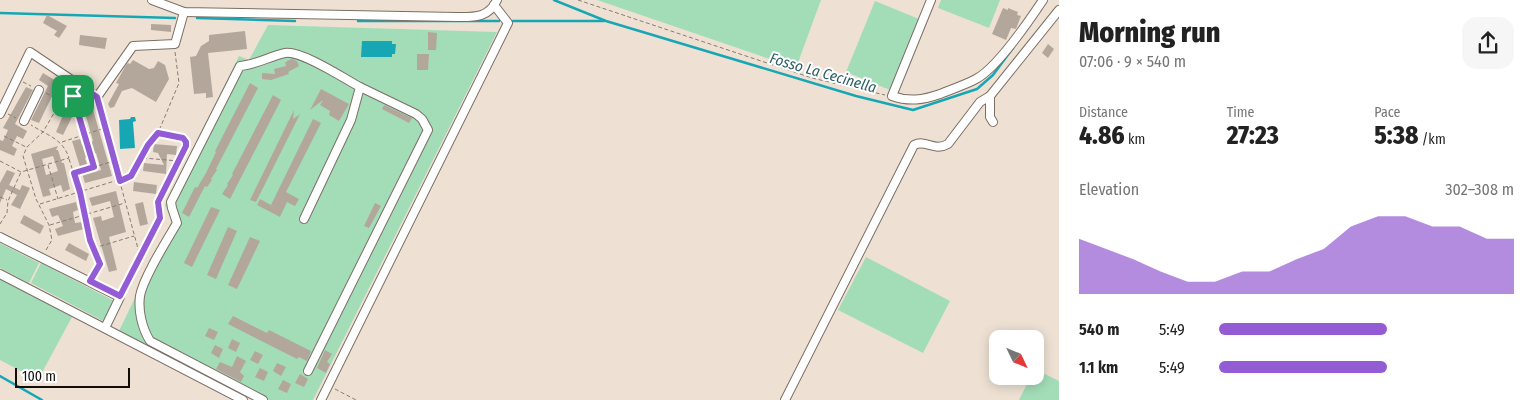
<!DOCTYPE html>
<html lang="en">
<head>
<meta charset="utf-8">
<style>
	body { margin:0; font-family:"Fira Sans Condensed",sans-serif; background:#f6f6f6; color:#222; height:100vh; display:flex; flex-direction:column; font-size:19px; white-space:nowrap }
	* { box-sizing:border-box; margin:0 }
	p { font-size:16px; color:#767676 }
	.icon { flex:none; width:28px; height:28px; fill:none; stroke:currentColor; stroke-width:2; stroke-linecap:round; stroke-linejoin:round }
	.map { position:relative; flex:1; overflow:hidden }
	.panel { display:flex; flex-direction:column; background:#fff; width:475px }
	.panel>* { flex:none }
	.needle { width:32px; rotate:133deg }
	.buttons { position:absolute; left:989px; top:330px; display:grid; gap:10px }
	.buttons a { display:grid; place-items:center; width:55px; height:55px; border-radius:10px; background:#fff; box-shadow:0 2px 12px #0003; font-size:25px }
	.scale { position:absolute; left:15px; bottom:12px; width:115px; box-sizing:border-box; padding-left:5px; border:2px solid #110d09; border-top:0; font-size:14px; line-height:18px; white-space:nowrap; color:#110d09; -webkit-text-stroke:4px #fff; paint-order:stroke }
	.pin { position:absolute; display:grid; place-items:center; width:42px; height:42px; color:#fff; margin:-21px; border-radius:10px; box-shadow:0 2px 8px #0006 }
	.round { display:grid; place-items:center; flex:none; width:52px; height:52px; border-radius:15px; background:#f6f6f6 }
	.headline { display:flex; align-items:center; justify-content:space-between; height:85px; padding:0 20px }
	h1 { font-size:28px; font-weight:800; line-height:38px }
	.figures { display:grid; grid-template-columns:repeat(3,1fr); gap:8px; height:85px; padding:5px 20px }
	.figures div { display:grid; align-content:center }
	.figures b { font-size:25px; font-weight:800 }
	.figures small { font-size:14px; font-weight:400 }
	.figures p { font-size:14px }
	.chart { height:140px; padding:10px 20px }
	.chart p { display:flex; justify-content:space-between }
	.chart svg { width:100%; height:90px; margin-top:5px; fill:#945cd4; opacity:.7 }
	ul { padding:0 20px; list-style:none; font-size:16px }
	li { display:grid; grid-template-columns:80px 60px 1fr; align-items:center; height:38px }
	li i { height:12px; border-radius:6px; background:#945cd4 }
	main { display:flex; flex:1; min-height:0 }
	.map>svg:first-child { display:block }
	.green { fill:#a2ddb8 }
	.water { fill:#17a7b4 }
	.lines { fill:none; stroke-linecap:round; stroke-linejoin:round }
	.stream { stroke:#17a7b4; stroke-width:2.5 }
	.building { fill:#b3a79b; fill-rule:evenodd }
	.minor-casing { stroke:#7b6f64; stroke-width:10 }
	.path { stroke:#857d74; stroke-width:1; stroke-dasharray:4 2.5; stroke-linecap:butt }
	.minor { stroke:#fff; stroke-width:8 }
	.route-casing { stroke:#fff; stroke-width:10 }
	.route { stroke:#945cd4; stroke-width:6 }
	.labels { text-anchor:middle; stroke-width:4; stroke-linejoin:round; paint-order:stroke }
	.water-label { font-size:15px; font-style:italic; fill:#2a5e63; stroke:#fff }
</style>
</head>
<body>
<main>
<div class="map">
<svg width="1059" height="400" viewBox="0 0 1059 400">
	<rect width="100%" height="100%" fill="#eee1d4"/>
	<g class="green">
		<polygon points="597,0 821,0 796,68"/>
		<polygon points="941,0 1000,0 989,28 938,8"/>
		<polygon points="875,1 919,19 890,90 846,72"/>
		<polygon points="268,25 497,32 313,400 258,400 119,331 172,221 165,205 239,56 249,60"/>
		<polygon points="0,243 39,263 29,283 0,268"/>
		<polygon points="866,257 950,301 923,353 838,310"/>
		<polygon points="41,263 116,302 105,322 31,283"/>
		<polygon points="0,278 72,317 38,380 0,360"/>
		<polygon points="1035,369 1059,381 1059,400 1019,400 1031,376 1035,376"/>
	</g>
	<g class="water">
		<polygon points="362,41 392,41 392,44 396,44 395,54 392,54 392,57 361,57"/>
		<polygon points="131,117 135,117 136,121 133,122 135,148 120,149 119,120 130,119"/>
	</g>
	<g class="lines">
		<g class="stream">
			<polyline points="554,0 606,21 856,96 913,110 977,89 993,75 1013,48"/>
			<polyline points="0,13 175,18"/>
			<polyline points="197,18 295,21"/>
			<polyline points="358,21 499,21"/>
			<polyline points="513,21 604,21"/>
			<polyline points="0,376 42,400"/>
		</g>
	</g>
	<g class="building">
		<polygon points="1003,8 1008,10 1008,8 1018,12 1017,15 1021,16 1016,29 1011,28 1006,40 992,34"/>
		<polygon points="47,15 67,26 59,38 54,35 57,31 43,23"/>
		<polygon points="151,24 171,25 171,32 151,30"/>
		<polygon points="245,31 247,49 208,53 213,97 206,98 206,93 194,94 190,57 196,56 201,46 209,41 209,35"/>
		<polygon points="428,32 437,33 436,50 428,50"/>
		<polygon points="80,35 107,38 105,49 79,45"/>
		<polygon points="1048,44 1054,49 1048,58 1042,53"/>
		<polygon points="417,54 429,54 428,70 417,70"/>
		<polygon points="292,59 297,61 299,66 288,72 289,74 271,80 262,79 262,73 275,74 274,69 286,66 285,63 287,61"/>
		<polygon points="133,60 149,69 154,68 158,61 165,65 169,79 156,102 132,88 122,91 114,107 110,108 108,104 119,84 116,83 126,65 128,63 130,64"/>
		<polygon points="43,73 63,85 58,92 55,90 39,123 31,120 48,86 39,80"/>
		<polygon points="250,83 258,88 216,169 217,170 211,179 212,180 207,187 205,186 189,217 182,213 195,187 197,188 206,173 216,152 215,151"/>
		<polygon points="26,87 33,90 15,124 27,131 23,139 17,136 12,146 17,149 14,156 0,150 0,140 3,141 8,130 3,128"/>
		<polygon points="321,89 349,104 339,121 329,115 330,111 320,105 323,100 310,110"/>
		<polygon points="273,95 281,100 230,199 222,194 228,185 227,184 233,175 232,174"/>
		<path d="M90,99L112,176L85,183L72,141L80,139L82,145L93,141L82,102ZM96,153L101,170L90,173L85,158Z"/>
		<polygon points="384,105 412,118 409,123 382,109"/>
		<polygon points="67,107 75,111 63,135 56,132 64,113 66,114"/>
		<polygon points="294,110 293,119 300,114 256,202 250,200"/>
		<polygon points="313,119 321,123 286,192 299,199 295,206 287,202 280,217 257,205 260,199 271,205"/>
		<polygon points="154,144 177,146 176,155 167,154 166,174 143,171 144,163 164,165 158,153 153,152"/>
		<path d="M58,146L56,150H58L62,163H64L70,189L63,192L61,185L49,189L51,195L43,197L31,154ZM53,156L58,171L46,175L42,159Z"/>
		<polygon points="7,170 15,173 9,185 20,190 22,185 30,188 20,209 11,205 17,195 6,189 0,203 0,183"/>
		<polygon points="134,182 157,185 156,194 133,191"/>
		<polygon points="116,191 126,232 109,237 117,270 109,272 93,218 101,216 102,221 114,217 110,201 92,206 89,198"/>
		<polygon points="76,202 78,210 73,212 75,223 82,222 84,229 58,236 55,229 63,226 58,215 52,217 49,209"/>
		<polygon points="143,202 148,224 140,226 135,204"/>
		<polygon points="375,203 381,206 369,228 364,226"/>
		<polygon points="211,207 220,210 192,267 184,263"/>
		<polygon points="24,215 44,226 40,234 20,223"/>
		<polygon points="228,227 237,231 216,279 207,275"/>
		<polygon points="250,237 260,241 237,289 228,285"/>
		<polygon points="69,243 89,254 86,261 65,250"/>
		<polygon points="233,316 267,333 269,330 311,351 307,361 299,357 297,359 228,324"/>
		<polygon points="209,328 218,332 214,340 205,336"/>
		<polygon points="232,339 240,343 236,352 228,348"/>
		<polygon points="215,345 223,349 219,358 211,353"/>
		<polygon points="325,350 332,354 327,362 330,364 326,373 317,368"/>
		<polygon points="255,351 263,355 258,364 250,360"/>
		<polygon points="237,356 246,361 240,372 244,376 241,382 216,369 220,362 232,367"/>
		<polygon points="277,363 286,367 281,376 273,371"/>
		<polygon points="260,368 268,372 264,381 255,377"/>
		<polygon points="300,374 308,379 304,387 295,383"/>
		<polygon points="283,380 291,384 287,393 278,389"/>
	</g>
	<g class="lines">
		<g class="minor-casing">
			<g id="minor">
				<path d="M152,0L184,12L457,17C474,17 489,18 497,0"/>
				<path d="M931,0L892,96C909,102 923,100 940,94C952,89 965,85 976,79C997,68 1029,21 1043,0"/>
				<polyline points="0,114 30,52 97,97 133,46 175,44 184,12"/>
				<polyline points="24,121 39,90"/>
				<polyline points="993,122 990,117 990,96 1059,10"/>
				<polyline points="0,237 120,297 105,328"/>
				<polyline points="0,274 243,400"/>
				<polyline points="308,371 428,130 422,119 416,114 360,87"/>
				<path d="M263,400L150,341C142,328 138,311 140,296C143,278 167,240 177,223L172,208L171,202L240,66C256,65 270,56 285,53C301,50 345,79 360,87L351,120L304,219"/>
				<polyline points="321,400 508,23 494,5"/>
				<path d="M785,400L914,145C926,139 934,152 948,144L980,102L990,96"/>
			</g>
		</g>
		<g class="path">
			<polyline points="578,0 812,78 885,95"/>
			<polyline points="23,82 31,86"/>
			<polyline points="46,93 60,101"/>
			<polyline points="73,96 94,167"/>
			<polyline points="99,105 140,256"/>
			<polyline points="8,114 16,118"/>
			<polyline points="4,136 26,147"/>
			<polyline points="62,142 105,128"/>
			<polyline points="143,158 179,161"/>
			<polyline points="69,159 80,193 90,240 100,264 93,276"/>
			<path d="M0,161L21,172L69,158C63,139 47,135 31,125"/>
			<polyline points="48,165 58,199"/>
			<polyline points="74,173 114,161"/>
			<polyline points="0,197 7,200"/>
			<polyline points="40,204 131,176 149,145 158,133 179,83 175,52"/>
			<polyline points="0,224 7,213 8,201 21,172"/>
			<polyline points="50,225 125,203"/>
			<polyline points="94,248 134,236"/>
			<polyline points="46,250 52,240 49,225 36,199 23,156 27,147 43,132 61,101 78,93"/>
			<polyline points="123,291 160,218 158,201 186,146 186,141 183,138 159,134"/>
			<polyline points="335,389 356,400"/>
		</g>
		<use href="#minor" class="minor"/>
	</g>
	<g class="lines">
		<g class="route-casing">
			<polygon id="route" points="86,90 97,97 120,181 131,176 148,145 158,133 183,138 186,142 186,146 158,202 160,218 120,296 90,281 100,264 90,240 80,192 74,173 94,167 73,96"/>
		</g>
		<use href="#route" class="route"/>
	</g>
	<g class="labels">
		<g class="water-label">
			<text transform="translate(823 73) rotate(16)" y="5">Fosso La Cecinella</text>
		</g>
	</g>
</svg>
<div class="buttons">
<a><svg class="needle" viewBox="-14 -14 28 28"><path d="M0-13l5 13h-10z" fill="#e53935"/><path d="M0 13l5-13h-10z" fill="#767676"/></svg></a>
</div>
<div class="scale">100 m</div>
<div class="pin" style="left:73px;top:96px;background:#1e9e55"><svg class="icon" aria-label="arrive" viewBox="0 0 24 24"><path d="M6 21V4h12l-3 4 3 4H6"/></svg></div>
</div>
<section class="panel">
<div class="headline"><div><h1>Morning run</h1><p>07:06 · 9 × 540 m</p></div><a class="round"><svg class="icon" aria-label="share" viewBox="0 0 24 24"><path d="M12 15V3M7 8l5-5 5 5M5 13v7h14v-7"/></svg></a></div>
<div class="figures">
<div><p>Distance</p><b>4.86<small> km</small></b></div>
<div><p>Time</p><b>27:23</b></div>
<div><p>Pace</p><b>5:38<small> /km</small></b></div>
</div>
<div class="chart"><p><span>Elevation</span>302–308 m</p>
<svg viewBox="0 0 160 44" preserveAspectRatio="none"><path d="M0 44V17L10 22L20 27L30 33L40 38L50 38L60 33L70 33L80 27L90 22L100 11L110 6L120 6L130 11L140 11L150 17L160 17V44z"/></svg>
</div>
<ul>
<li><b>540 m</b>5:49<i style="width:57%"></i></li>
<li><b>1.1 km</b>5:49<i style="width:57%"></i></li>
</ul>
</section>
</main>
</body>
</html>
